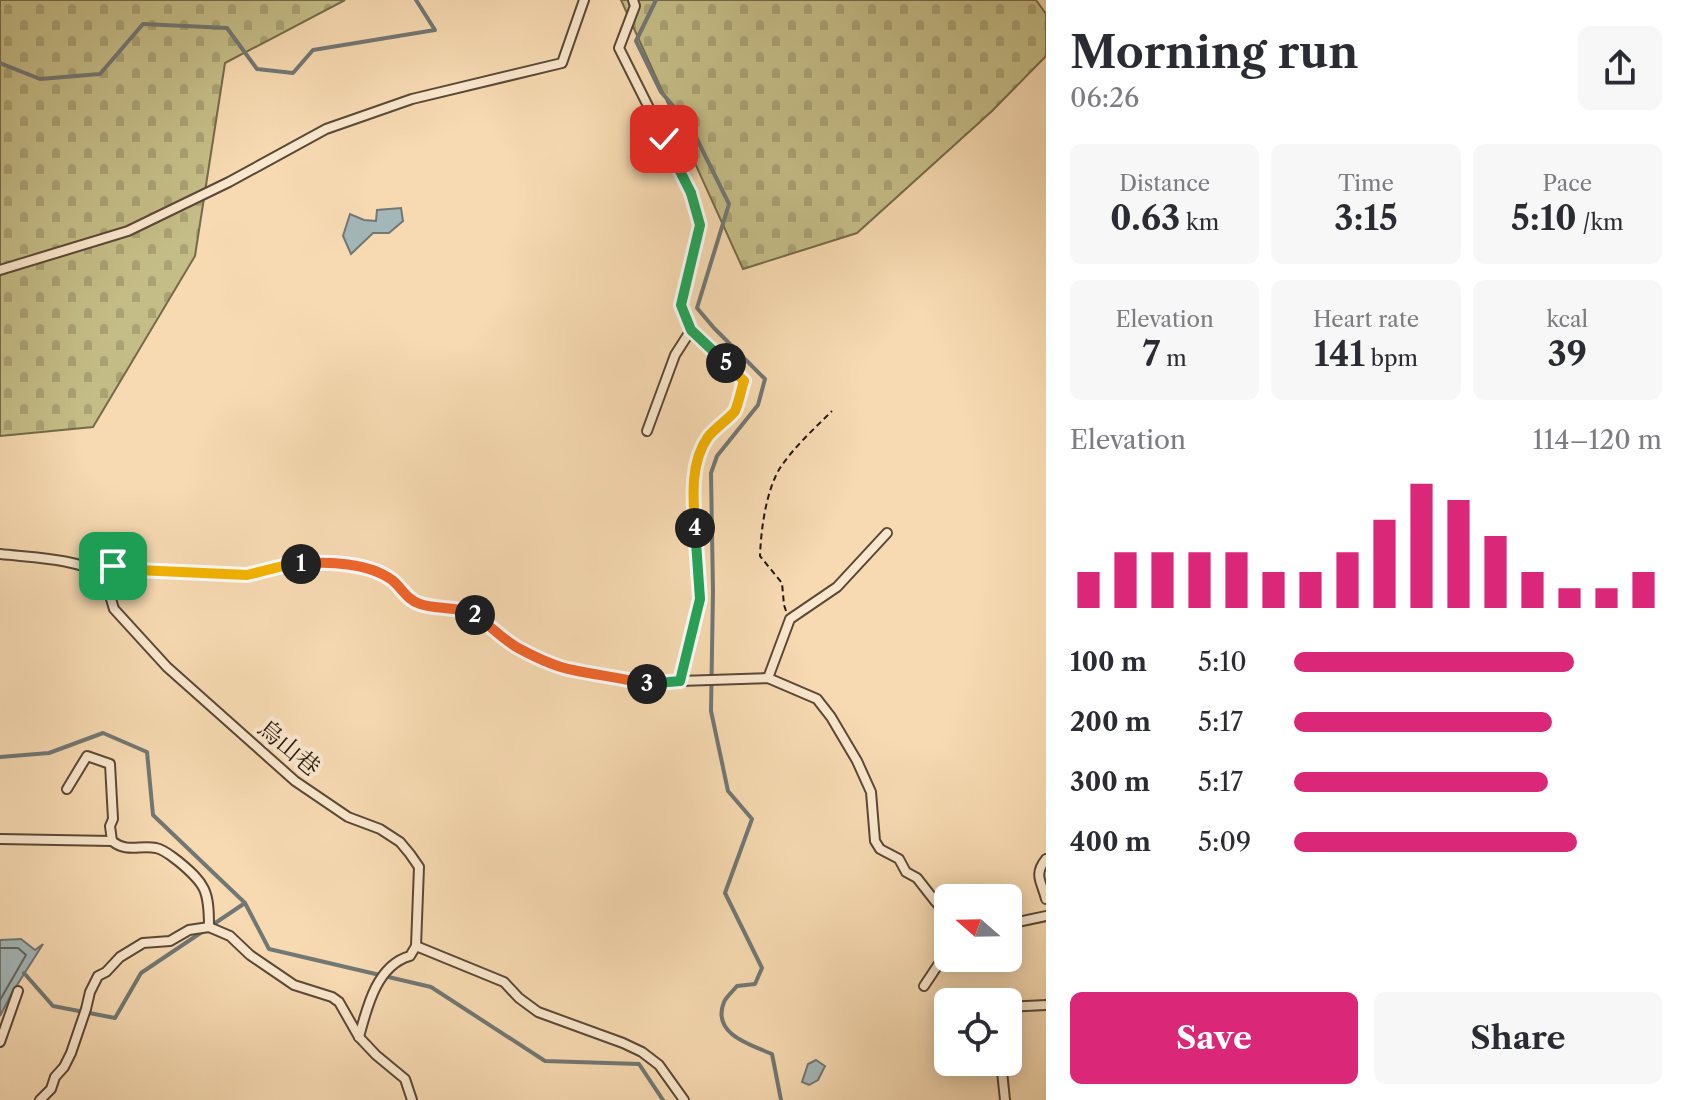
<!DOCTYPE html>
<html lang="en">
<head>
<meta charset="utf-8">
<style>
	body { margin:0; font-family:"Libre Caslon Text","Noto Serif TC",serif; background:#f7f7f7; color:#2b2b33; height:100vh; display:flex; flex-direction:column; font-size:30px; white-space:nowrap }
	* { box-sizing:border-box; margin:0 }
	p { font-size:26px; color:#7c7c81 }
	.icon { flex:none; width:44px; height:44px; fill:none; stroke:currentColor; stroke-width:2; stroke-linecap:round; stroke-linejoin:round }
	.map { position:relative; flex:1; overflow:hidden }
	.sheet { display:flex; flex-direction:column; background:#fff; width:640px }
	.sheet>* { flex:none }
	.needle { width:52px; rotate:290deg }
	.controls { position:absolute; left:934px; top:884px; display:grid; gap:16px }
	.controls a { display:grid; place-items:center; width:88px; height:88px; border-radius:12px; background:#fff; box-shadow:0 4px 20px #0003; font-size:40px }
	.pin { position:absolute; display:grid; place-items:center; width:68px; height:68px; color:#fff; margin:-34px; border-radius:16px; box-shadow:0 4px 12px #0006 }
	.km { position:absolute; width:40px; height:40px; margin:-20px; border-radius:50%; background:#222; color:#fff; font-size:22px; line-height:40px; text-align:center }
	.round { display:grid; place-items:center; flex:none; width:84px; height:84px; border-radius:12px; background:#f7f7f7 }
	.overview { display:flex; align-items:center; justify-content:space-between; height:136px; padding:0 24px }
	h1 { font-size:44px; font-weight:800; line-height:60px }
	.figures { display:grid; grid-template-columns:repeat(3,1fr); gap:12px; height:136px; padding:8px 24px }
	.figures div { display:grid; align-content:center; border-radius:12px; background:#f7f7f7; text-align:center }
	.figures b { font-size:34px; font-weight:800 }
	.figures small { font-size:22px; font-weight:400 }
	.figures p { font-size:22px }
	.chart { height:224px; padding:16px 24px }
	.chart p { display:flex; justify-content:space-between }
	.chart svg { width:100%; height:144px; margin-top:8px; stroke:#db2777; stroke-width:6 }
	.cta { display:flex; gap:16px; margin-top:auto; padding:16px 24px }
	.cta a { flex:1; height:92px; border-radius:12px; background:#db2777; color:#fff; font-size:32px; font-weight:800; line-height:92px; text-align:center }
	.cta a+a { background:#f7f7f7; color:#2b2b33 }
	ul { padding:0 24px; list-style:none; font-size:26px }
	li { display:grid; grid-template-columns:128px 96px 1fr; align-items:center; height:60px }
	li i { height:20px; border-radius:10px; background:#db2777 }
	main { display:flex; flex:1; min-height:0 }
	.map>svg:first-child { display:block }
	.cemetery { fill:url(#cemetery-stones); stroke:#756a4a; stroke-width:2 }
	.water { fill:#a3b7b8; stroke:#717774; stroke-width:2 }
	.lines { fill:none; stroke-linecap:round; stroke-linejoin:round }
	.shore { stroke:#646762; stroke-width:2 }
	.stream { stroke:#717774; stroke-width:4 }
	.lane-casing { stroke:#5a4836; stroke-width:12 }
	.path { stroke:#25170d; stroke-width:2; stroke-dasharray:6 4; stroke-linecap:butt }
	.lane { stroke:#fae7cd; stroke-width:8 }
	.split-1-casing { stroke:#fff; stroke-width:16 }
	.split-2-casing { stroke:#fff; stroke-width:16 }
	.split-3-casing { stroke:#fff; stroke-width:16 }
	.split-4-casing { stroke:#fff; stroke-width:16 }
	.split-5-casing { stroke:#fff; stroke-width:16 }
	.split-6-casing { stroke:#fff; stroke-width:16 }
	.split-7-casing { stroke:#fff; stroke-width:16 }
	.split-1 { stroke:#f5b400; stroke-width:10 }
	.split-2 { stroke:#f0652b; stroke-width:10 }
	.split-3 { stroke:#f0652b; stroke-width:10 }
	.split-4 { stroke:#22a559; stroke-width:10 }
	.split-5 { stroke:#f5b400; stroke-width:10 }
	.split-6 { stroke:#22a559; stroke-width:10 }
	.split-7 { stroke:#22a559; stroke-width:10 }
	.labels { text-anchor:middle; stroke-width:8; stroke-linejoin:round; paint-order:stroke }
	.street-label { font-size:24px; fill:#25170d; stroke:#fae7cd }
</style>
</head>
<body>
<main>
<div class="map">
<svg width="1046" height="1100" viewBox="0 0 1046 1100">
	<defs>
		<pattern id="cemetery-stones" width="16" height="16" patternUnits="userSpaceOnUse" patternTransform="scale(2)"><rect width="16" height="16" fill="#c5bd87"/><path d="M2 7V4a2 2 0 0 1 4 0v3zM10 15v-3a2 2 0 0 1 4 0v3z" fill="#a9a273"/></pattern>
	</defs>
	<rect width="100%" height="100%" fill="#f7dab2"/>
	<filter id="stains"><feTurbulence type="fractalNoise" baseFrequency=".0025" numOctaves="4"/><feColorMatrix values="0 0 0 0 .2 0 0 0 0 .09 0 0 0 0 .02 0 0 0 .5 -.17"/></filter>
	<radialGradient id="worn" r=".72"><stop offset=".6" stop-color="#630" stop-opacity="0"/><stop offset="1" stop-color="#630" stop-opacity=".3"/></radialGradient>
	<g class="cemetery">
		<polygon points="0,0 345,0 225,63 195,256 93,427 0,436"/>
		<polygon points="621,0 1036,0 1046,14 1046,56 992,111 857,233 743,269"/>
	</g>
	<g class="water">
		<polygon points="401,208 403,221 389,233 373,233 351,254 343,236 350,214 364,220 376,221 377,210"/>
		<polygon points="21,939 35,950 43,944 12,993 0,1016 0,940"/>
		<polygon points="816,1060 825,1066 818,1080 809,1085 802,1082 808,1064"/>
	</g>
	<g class="lines">
		<polyline class="shore" points="0,948 18,948 26,955 0,1000"/>
		<g class="stream">
			<path d="M656,0L636,41L661,92L690,125L729,204L697,308L714,328L765,379L758,405L717,456L711,473L713,591L711,711L728,791L752,819L725,893L762,968L755,984L737,986C733,991 726,997 724,1002C711,1034 751,1045 772,1054L781,1100"/>
			<polyline points="0,63 40,79 100,74 143,24 227,28 257,69 293,73 313,50 435,30 416,0"/>
			<polyline points="0,757 49,753 103,733 147,752 153,815 245,903"/>
			<polyline points="24,973 53,1006 115,1018 141,973 245,903 269,949 431,987 545,1061 639,1064 663,1100"/>
		</g>
		<g class="lane-casing">
			<g id="lane">
				<polyline points="633,0 635,6 619,48 693,196 700,225 681,305 691,330 744,381 734,413 724,420 708,438 696,460 694,508 700,599 680,681"/>
				<polyline points="0,270 128,231 229,182 326,129 412,99 562,63 584,0"/>
				<polyline points="647,431 675,355 691,330"/>
				<path d="M0,554C36,558 75,558 107,576"/>
				<polyline points="768,678 790,619 837,587 887,533"/>
				<path d="M67,789L87,756L110,764L113,819L110,826L112,841C127,853 139,845 156,848C165,850 171,856 178,861C206,884 209,891 209,927L230,936L250,955L294,985L332,997L339,1002L359,1037L376,1055L405,1079L412,1100"/>
				<polyline points="0,839 112,841"/>
				<path d="M1046,859C1033,875 1042,882 1046,899"/>
				<polyline points="1008,924 1046,916"/>
				<polyline points="416,946 419,867 410,854 400,842 380,829 348,817 295,781 167,667 114,609 108,589 107,576 113,566 137,570 198,572 247,575 287,565 332,562 373,571 386,577 395,582 403,592 414,602 421,605 455,608 473,613 489,625 502,638 521,650 569,670 612,676 651,685 680,681 768,678 817,699 831,717 857,761 871,792 875,841 880,849 899,859 906,872 917,878 935,901 948,916"/>
				<polyline points="924,986 948,950"/>
				<polyline points="1008,1007 1046,1005"/>
				<path d="M359,1037C367,1007 377,965 410,956L416,946L504,982L519,998L538,1012L623,1043L642,1052L659,1065L684,1100"/>
				<polyline points="0,1042 18,991"/>
				<polyline points="1001,1062 1005,1100"/>
				<polyline points="40,1100 51,1089 55,1077 64,1067 71,1053 86,1009 90,992 98,976 106,972 120,957 143,943 170,941 189,930 209,927"/>
			</g>
		</g>
		<path class="path" d="M786,611L784,605L782,583L760,556C761,529 766,491 780,468C794,447 814,429 832,411"/>
		<use href="#lane" class="lane"/>
	</g>
	<g class="lines">
		<g class="split-1-casing">
			<polyline id="split-1" points="113,566 137,570 247,575 287,565 301,564"/>
		</g>
		<g class="split-2-casing">
			<path id="split-2" d="M301,564C328,561 369,563 392,580C402,588 407,600 420,604C439,610 458,606 475,615"/>
		</g>
		<g class="split-3-casing">
			<path id="split-3" d="M475,615C491,626 503,640 520,649C535,657 556,667 573,670C597,675 622,678 647,684"/>
		</g>
		<g class="split-4-casing">
			<polyline id="split-4" points="647,684 680,681 700,599 695,528"/>
		</g>
		<g class="split-5-casing">
			<path id="split-5" d="M695,528C693,498 690,462 708,437C715,428 730,418 735,411C739,402 741,390 744,381L726,363"/>
		</g>
		<g class="split-6-casing">
			<polyline id="split-6" points="691,193 700,225 681,305 691,330 726,363"/>
		</g>
		<g class="split-7-casing">
			<polyline id="split-7" points="664,139 691,193"/>
		</g>
		<use href="#split-1" class="split-1"/>
		<use href="#split-2" class="split-2"/>
		<use href="#split-3" class="split-3"/>
		<use href="#split-4" class="split-4"/>
		<use href="#split-5" class="split-5"/>
		<use href="#split-6" class="split-6"/>
		<use href="#split-7" class="split-7"/>
	</g>
	<g class="labels">
		<g class="street-label">
			<text transform="translate(289 748) rotate(40)" y="8">烏山巷</text>
		</g>
	</g>
	<rect width="100%" height="100%" filter="url(#stains)"/>
	<rect width="100%" height="100%" fill="url(#worn)"/>
</svg>
<div class="controls">
<a><svg class="needle" viewBox="-14 -14 28 28"><path d="M0-13l5 13h-10z" fill="#e53935"/><path d="M0 13l5-13h-10z" fill="#7c7c81"/></svg></a>
<a><svg class="icon" aria-label="locate" viewBox="0 0 24 24"><circle cx="12" cy="12" r="6"/><path d="M12 2v4M12 18v4M2 12h4M18 12h4"/></svg></a>
</div>
<div class="pin" style="left:113px;top:566px;background:#1e9e55"><svg class="icon" aria-label="arrive" viewBox="0 0 24 24"><path d="M6 21V4h12l-3 4 3 4H6"/></svg></div>
<div class="pin" style="left:664px;top:139px;background:#d93025"><svg class="icon" aria-label="check" viewBox="0 0 24 24"><path d="M5 12l5 5 9-10"/></svg></div>
<b class="km" style="left:301px;top:564px">1</b>
<b class="km" style="left:475px;top:615px">2</b>
<b class="km" style="left:647px;top:684px">3</b>
<b class="km" style="left:695px;top:528px">4</b>
<b class="km" style="left:726px;top:363px">5</b>
</div>
<section class="sheet">
<div class="overview"><div><h1>Morning run</h1><p>06:26</p></div><a class="round"><svg class="icon" aria-label="share" viewBox="0 0 24 24"><path d="M12 15V3M7 8l5-5 5 5M5 13v7h14v-7"/></svg></a></div>
<div class="figures">
<div><p>Distance</p><b>0.63<small> km</small></b></div>
<div><p>Time</p><b>3:15</b></div>
<div><p>Pace</p><b>5:10<small> /km</small></b></div>
</div>
<div class="figures">
<div><p>Elevation</p><b>7<small> m</small></b></div>
<div><p>Heart rate</p><b>141<small> bpm</small></b></div>
<div><p>kcal</p><b>39</b></div>
</div>
<div class="chart"><p><span>Elevation</span>114–120 m</p>
<svg viewBox="0 0 160 44" preserveAspectRatio="none"><path d="M5 44V33M15 44V27M25 44V27M35 44V27M45 44V27M55 44V33M65 44V33M75 44V27M85 44V17M95 44V6M105 44V11M115 44V22M125 44V33M135 44V38M145 44V38M155 44V33"/></svg>
</div>
<ul>
<li><b>100 m</b>5:10<i style="width:76%"></i></li>
<li><b>200 m</b>5:17<i style="width:70%"></i></li>
<li><b>300 m</b>5:17<i style="width:69%"></i></li>
<li><b>400 m</b>5:09<i style="width:77%"></i></li>
</ul>
<div class="cta"><a>Save</a><a>Share</a></div>
</section>
</main>
</body>
</html>
